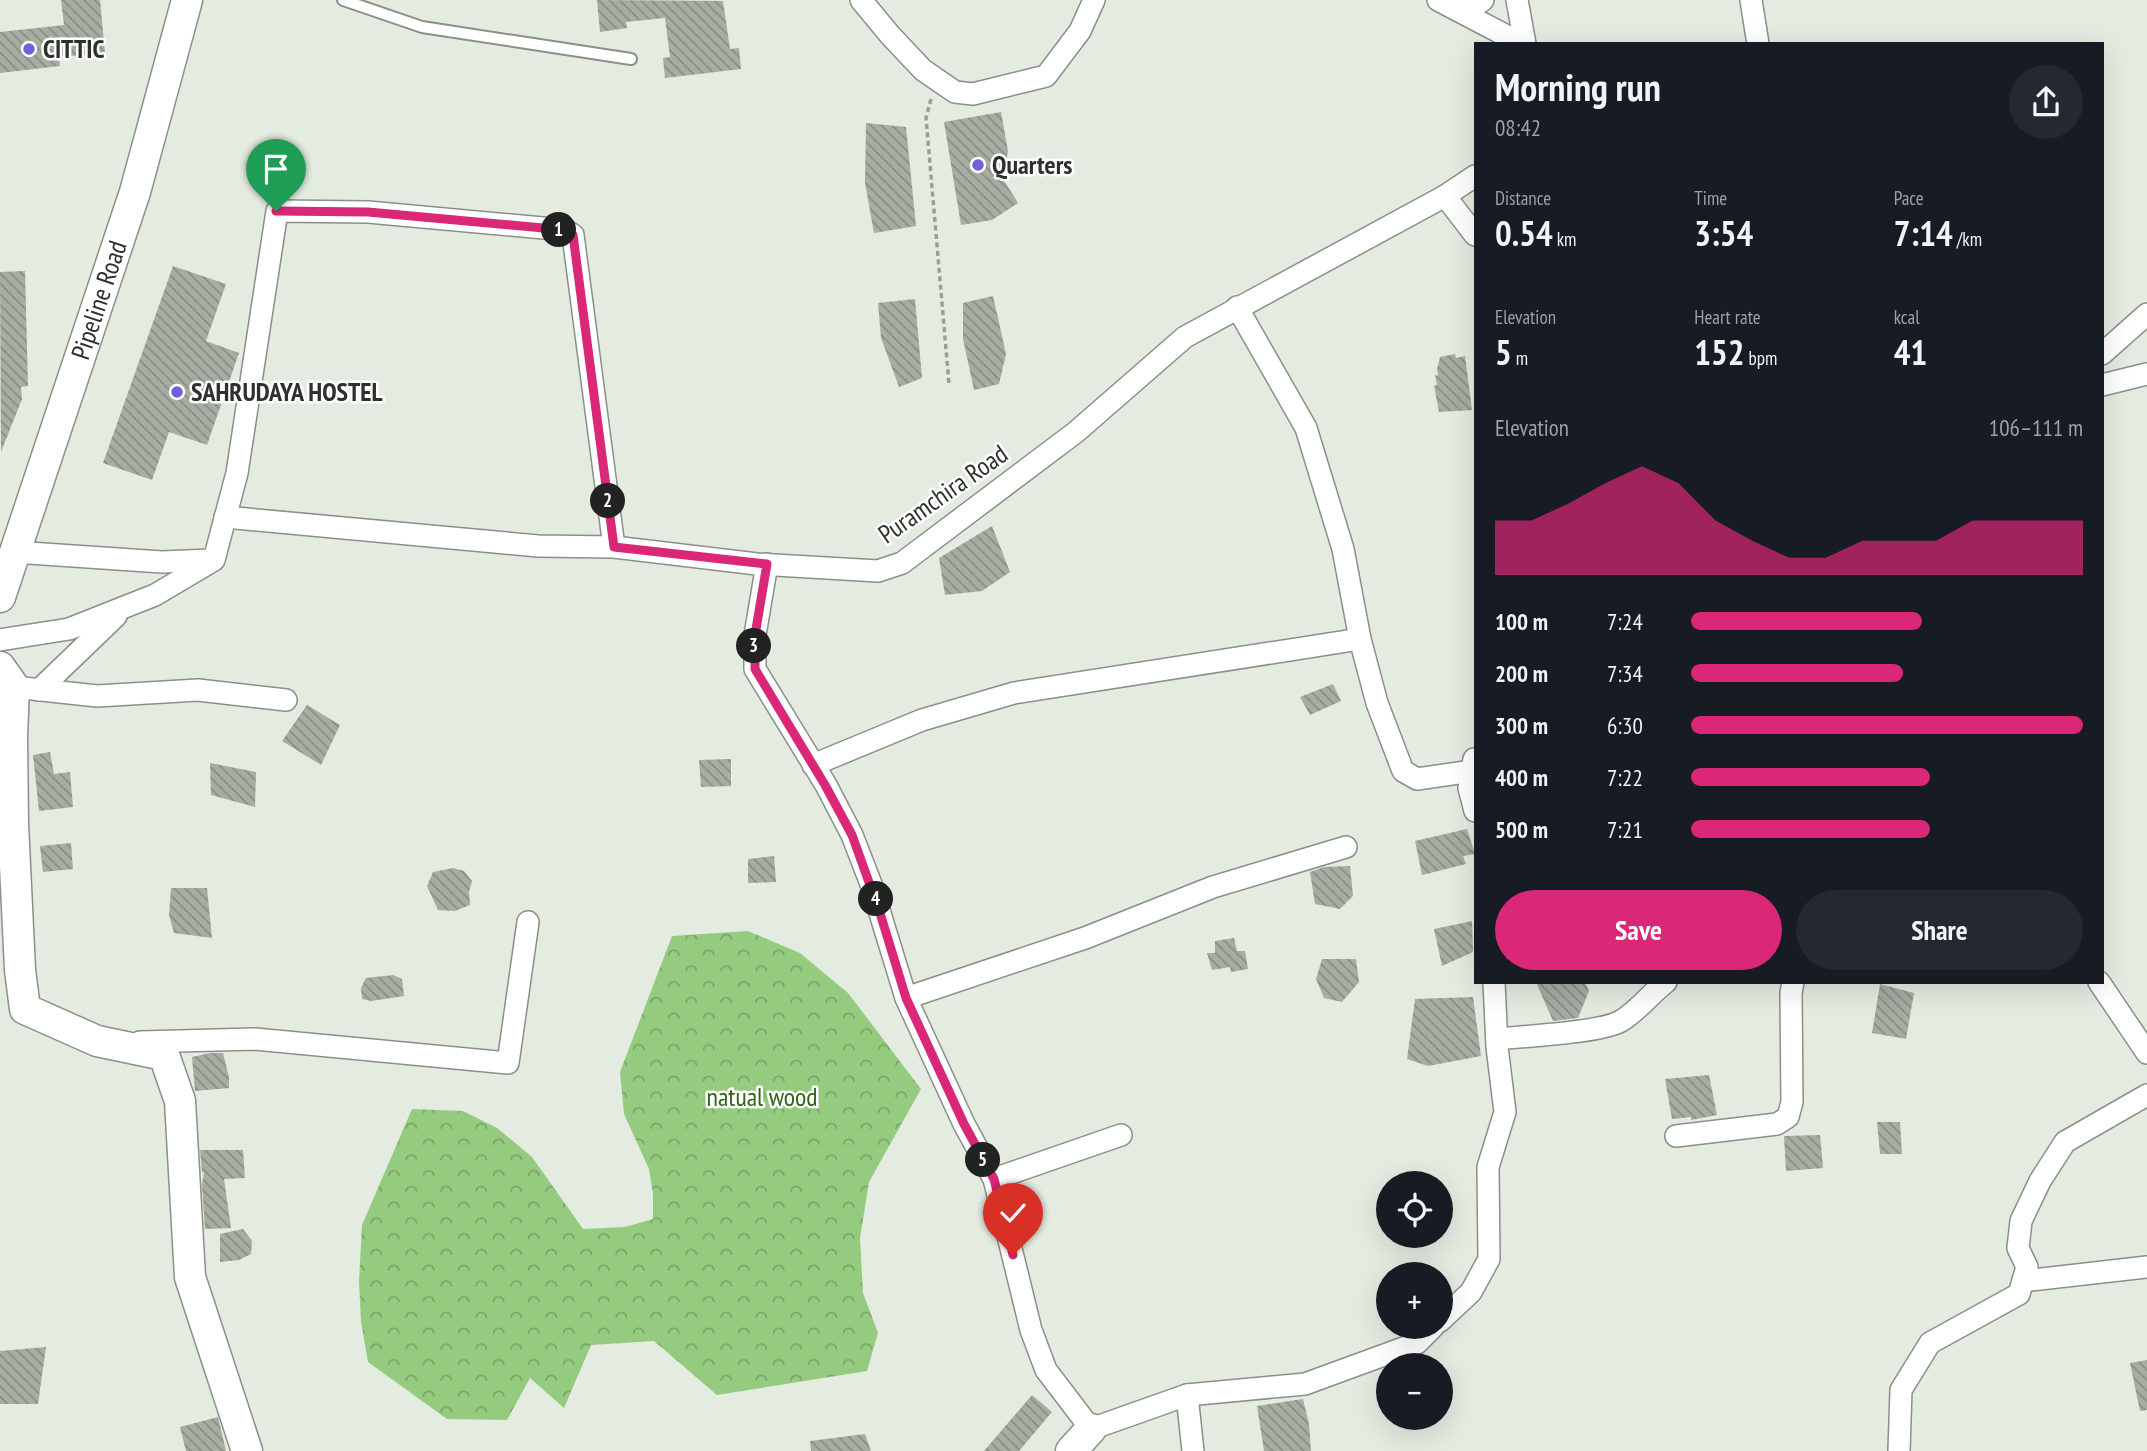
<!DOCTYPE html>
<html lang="en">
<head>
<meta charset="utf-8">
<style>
	body { margin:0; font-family:"PT Sans Narrow",sans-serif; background:#242831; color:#f1f3f6; height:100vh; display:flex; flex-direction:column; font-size:26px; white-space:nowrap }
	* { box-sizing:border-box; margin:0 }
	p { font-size:23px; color:#9ea1a6 }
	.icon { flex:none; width:38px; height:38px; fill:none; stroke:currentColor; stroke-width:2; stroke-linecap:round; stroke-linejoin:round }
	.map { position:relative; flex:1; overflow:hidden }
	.panel { position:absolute; left:1474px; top:42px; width:630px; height:942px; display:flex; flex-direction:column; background:#171b24; border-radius:0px; box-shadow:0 7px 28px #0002 }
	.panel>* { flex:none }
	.fabs { position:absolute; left:1376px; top:1171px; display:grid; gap:14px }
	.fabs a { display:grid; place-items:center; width:77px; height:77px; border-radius:50%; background:#171b24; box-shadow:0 7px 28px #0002; font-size:35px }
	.pin { position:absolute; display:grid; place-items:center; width:60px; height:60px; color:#fff; margin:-72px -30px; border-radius:50% 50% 50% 0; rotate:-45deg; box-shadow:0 0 7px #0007 }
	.pin .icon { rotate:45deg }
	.km { position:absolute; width:35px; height:35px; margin:-18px; border-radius:50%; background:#222; color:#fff; font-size:19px; line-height:35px; text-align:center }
	.round { display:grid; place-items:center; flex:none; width:74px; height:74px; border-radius:37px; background:#242831 }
	.overview { display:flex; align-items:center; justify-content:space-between; height:119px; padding:0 21px }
	h1 { font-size:38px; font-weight:800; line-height:52px }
	.stats { display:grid; grid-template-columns:repeat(3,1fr); gap:10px; height:119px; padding:7px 21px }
	.stats div { display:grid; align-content:center }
	.stats b { font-size:35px; font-weight:800 }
	.stats small { font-size:19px; font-weight:400 }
	.stats p { font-size:19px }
	.chart { height:196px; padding:14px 21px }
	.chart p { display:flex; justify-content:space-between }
	.chart svg { width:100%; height:126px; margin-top:7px; fill:#db2777; opacity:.7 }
	.action { display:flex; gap:14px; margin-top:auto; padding:14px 21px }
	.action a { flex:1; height:80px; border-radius:42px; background:#db2777; color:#fff; font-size:28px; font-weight:800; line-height:80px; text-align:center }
	.action a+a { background:#242831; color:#f1f3f6 }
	ul { padding:0 21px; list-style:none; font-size:23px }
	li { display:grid; grid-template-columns:112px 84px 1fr; align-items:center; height:52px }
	li i { height:18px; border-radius:9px; background:#db2777 }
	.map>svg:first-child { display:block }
	.forest { fill:url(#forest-crowns) }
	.building { fill:url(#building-back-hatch) }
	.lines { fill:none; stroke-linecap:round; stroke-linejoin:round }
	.lane-casing { stroke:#8a9087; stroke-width:14 }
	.street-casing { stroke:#8a9087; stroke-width:24 }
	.secondary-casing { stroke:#8a9087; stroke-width:33 }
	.path { stroke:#999e97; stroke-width:3.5; stroke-dasharray:5 3.5; stroke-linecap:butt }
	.lane { stroke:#fff; stroke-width:10 }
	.street { stroke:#fff; stroke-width:21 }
	.secondary { stroke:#fff; stroke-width:30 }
	.route-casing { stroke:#fff; stroke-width:14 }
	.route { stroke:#db2777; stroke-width:9 }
	.poi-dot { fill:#745fda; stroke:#fff; stroke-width:2.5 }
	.labels { text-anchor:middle; stroke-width:5; stroke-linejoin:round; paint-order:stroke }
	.poi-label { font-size:26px; font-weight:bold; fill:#2d302c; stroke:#fff; text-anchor:start }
	.street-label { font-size:26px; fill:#2d302c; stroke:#fff }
	.park-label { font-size:26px; fill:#326318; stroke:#fff }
</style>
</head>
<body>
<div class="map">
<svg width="2147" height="1451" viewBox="0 0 2147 1451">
	<defs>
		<pattern id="forest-crowns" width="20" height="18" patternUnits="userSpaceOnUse" patternTransform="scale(1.75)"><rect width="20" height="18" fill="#95cb7f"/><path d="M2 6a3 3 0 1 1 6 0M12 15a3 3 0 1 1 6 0" fill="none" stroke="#7aa568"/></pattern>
		<pattern id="building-back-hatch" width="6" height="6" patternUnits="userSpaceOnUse" patternTransform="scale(1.75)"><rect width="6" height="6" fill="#a6ada3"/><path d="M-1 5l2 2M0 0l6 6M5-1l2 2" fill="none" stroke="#888d85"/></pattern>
	</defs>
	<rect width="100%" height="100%" fill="#e4ebe1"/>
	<polygon class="forest" points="748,931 800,953 848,993 921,1089 869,1182 860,1238 863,1293 878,1333 867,1371 717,1395 654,1341 591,1345 564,1408 530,1378 507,1420 447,1419 368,1362 361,1321 359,1281 362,1225 412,1109 463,1111 497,1128 532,1157 583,1229 625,1227 653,1219 653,1194 649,1169 624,1114 620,1072 672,936"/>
	<g class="building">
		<polygon points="61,0 100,0 105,53 59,57 60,66 0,73 0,32 64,25"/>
		<polygon points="597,0 723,1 730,49 739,48 741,69 665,78 663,58 670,57 665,18 626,22 627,28 600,32"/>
		<polygon points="1001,112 1008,151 1003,179 1018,203 992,220 961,225 944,122"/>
		<polygon points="866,123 906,127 916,226 874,233 865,183"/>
		<polygon points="173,266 226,284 206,341 239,353 207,445 169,432 152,480 103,463"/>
		<polygon points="25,271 28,386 21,387 22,399 1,452 0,272"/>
		<polygon points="993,296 1006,354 999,384 974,390 963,339 963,303"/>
		<polygon points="915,299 922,378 899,387 881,338 878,303"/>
		<polygon points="1455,354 1456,358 1465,356 1472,410 1439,412 1434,386 1437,385 1435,375 1438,376 1437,369 1440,357"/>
		<polygon points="992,526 1010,572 982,591 945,595 939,558"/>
		<polygon points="1333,684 1341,701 1310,715 1300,697"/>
		<polygon points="307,705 340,725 321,765 282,741"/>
		<polygon points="50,752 54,774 70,772 73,807 39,811 33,755"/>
		<polygon points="731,759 731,786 701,787 699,760"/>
		<polygon points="210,763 256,772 255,807 211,795"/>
		<polygon points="1467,829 1475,854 1463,856 1466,864 1422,875 1415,841"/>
		<polygon points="71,843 73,869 43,872 40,846"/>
		<polygon points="774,856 776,882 748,883 748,859"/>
		<polygon points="1350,866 1353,896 1340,909 1315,904 1310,872 1324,867"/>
		<polygon points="453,868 464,871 472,881 469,892 470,905 455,911 438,910 427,886 433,872"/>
		<polygon points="171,888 207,888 212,938 174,933 169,915"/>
		<polygon points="1472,921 1473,952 1442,966 1434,929"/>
		<polygon points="1234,938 1237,951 1245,951 1248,969 1231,972 1230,967 1212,970 1207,953 1215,953 1215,941"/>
		<polygon points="1322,959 1356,959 1359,982 1342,1002 1324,998 1316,979"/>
		<polygon points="393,975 402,979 404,996 371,1001 362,999 361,988 366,978"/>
		<polygon points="1536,982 1585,982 1589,991 1578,1018 1553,1021"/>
		<polygon points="1880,984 1914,993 1906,1039 1872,1033"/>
		<polygon points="1473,997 1481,1056 1428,1066 1407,1059 1415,999"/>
		<polygon points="210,1053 223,1053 229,1077 229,1088 195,1091 192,1057"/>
		<polygon points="1709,1075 1717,1115 1691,1120 1691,1117 1672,1119 1665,1079"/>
		<polygon points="1877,1122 1900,1122 1902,1154 1880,1154"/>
		<polygon points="1820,1135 1823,1168 1786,1171 1784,1136"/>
		<polygon points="200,1150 243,1150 245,1178 224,1179 231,1228 205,1229 202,1185 204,1172 202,1172"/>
		<polygon points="243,1229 252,1241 251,1254 239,1260 220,1262 220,1234"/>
		<polygon points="46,1347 38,1404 0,1404 0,1351"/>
		<polygon points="2147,1360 2147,1410 2140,1411 2130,1363"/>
		<polygon points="1032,1395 1052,1412 1019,1451 984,1451"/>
		<polygon points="1303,1399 1309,1424 1311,1451 1264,1451 1257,1406"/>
		<polygon points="218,1417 226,1451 186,1451 180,1427"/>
		<polygon points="865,1434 871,1451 811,1451 810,1441"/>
	</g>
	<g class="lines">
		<g class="lane-casing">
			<polyline id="lane" points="343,0 422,27 631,59"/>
		</g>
		<g class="street-casing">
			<g id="street">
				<polyline points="861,0 890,35 923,70 955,92 973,94 1046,76 1080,31 1094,0"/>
				<polyline points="1438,0 1522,44"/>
				<polyline points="1517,0 1525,44"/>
				<polyline points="1751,0 1758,44"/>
				<polyline points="1452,7 1479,3 1483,0"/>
				<polyline points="1475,176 1445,196 1475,235"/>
				<polyline points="1237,307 1306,428 1343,549 1360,639 1377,703 1403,771 1417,779 1472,771"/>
				<polyline points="2102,354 2147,314"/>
				<polyline points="2102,385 2147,374"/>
				<polyline points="225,517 538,546 614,547 757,564 878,571 902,563 1076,432 1185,337 1445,196"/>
				<polyline points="14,552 162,562 211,560"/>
				<polyline points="767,564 755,635 755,669 826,785 852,835 871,884 906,998 964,1124 994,1179 1031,1330 1046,1370 1091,1429 1187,1395 1305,1384 1417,1343 1434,1326"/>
				<polyline points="0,640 69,629 155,595 214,560 237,473 277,211 368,212 565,230 573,235 614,547"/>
				<polyline points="14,687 97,696 198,690 286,700"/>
				<polyline points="39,690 116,616"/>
				<polyline points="1474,759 1469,788 1475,811"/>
				<polyline points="813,765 922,720 1014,693 1360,639"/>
				<polyline points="2099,982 2147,1053"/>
				<polyline points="906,998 1085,938 1213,887 1346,847"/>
				<path d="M1497,1039C1524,1036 1600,1033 1621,1021C1639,1010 1650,994 1666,982"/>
				<polyline points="140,1042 255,1039 508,1063 528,922"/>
				<polyline points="1676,1136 1777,1124 1788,1117 1792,1102 1791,993 1793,982"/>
				<polyline points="994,1179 1121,1135"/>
				<polyline points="2023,1281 2147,1267"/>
				<polyline points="1440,1321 1471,1292 1489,1259 1488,1167 1505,1112 1497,1047 1494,982"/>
				<polyline points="1187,1395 1193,1451"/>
				<polyline points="1899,1451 1901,1390 1930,1343 2019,1294 2027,1267 2018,1248 2021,1221 2040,1181 2065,1142 2147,1095"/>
			</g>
		</g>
		<g class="secondary-casing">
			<g id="secondary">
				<path id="s1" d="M0,597L135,192L187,0"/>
				<polyline points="0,667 14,687 12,737 13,824 20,970 25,1009 97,1041 164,1055 180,1101 190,1277 247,1451"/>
				<polyline points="1071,1451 1091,1429"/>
			</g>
		</g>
		<polyline class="path" points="931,99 926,118 949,384"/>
		<use href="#lane" class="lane"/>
		<use href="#street" class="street"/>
		<use href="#secondary" class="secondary"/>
	</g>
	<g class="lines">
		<g class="route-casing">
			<polyline id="route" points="276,211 368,212 565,230 573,235 614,547 767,564 755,635 755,669 825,785 852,835 880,913 906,998 964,1124 994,1179 1013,1255"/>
		</g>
		<use href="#route" class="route"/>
	</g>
	<g class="poi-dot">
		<circle cx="29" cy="49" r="7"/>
		<circle cx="978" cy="165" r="7"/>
		<circle cx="177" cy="392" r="7"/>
	</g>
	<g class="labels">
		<g class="poi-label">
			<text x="43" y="58">CITTIC</text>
			<text x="992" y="174">Quarters</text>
			<text x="191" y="401">SAHRUDAYA HOSTEL</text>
		</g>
		<g class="street-label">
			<text dy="9" stroke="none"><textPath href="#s1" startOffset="313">Pipeline Road</textPath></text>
			<text transform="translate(943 494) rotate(-35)" y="9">Puramchira Road</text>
		</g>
		<g class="park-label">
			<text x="762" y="1106">natual wood</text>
		</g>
	</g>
</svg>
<div class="fabs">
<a><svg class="icon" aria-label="locate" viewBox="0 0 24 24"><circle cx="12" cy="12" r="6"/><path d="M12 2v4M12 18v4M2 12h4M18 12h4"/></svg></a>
<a>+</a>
<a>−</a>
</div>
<div class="pin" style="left:276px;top:211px;background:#1e9e55"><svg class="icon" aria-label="arrive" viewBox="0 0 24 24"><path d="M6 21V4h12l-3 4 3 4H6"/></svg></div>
<div class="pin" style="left:1013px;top:1255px;background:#d93025"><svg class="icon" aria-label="check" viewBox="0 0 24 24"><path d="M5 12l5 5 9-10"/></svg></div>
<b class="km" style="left:559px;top:230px">1</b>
<b class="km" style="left:608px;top:501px">2</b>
<b class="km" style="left:754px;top:646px">3</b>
<b class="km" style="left:876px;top:899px">4</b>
<b class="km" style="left:983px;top:1160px">5</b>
<section class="panel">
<div class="overview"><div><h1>Morning run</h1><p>08:42</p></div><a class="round"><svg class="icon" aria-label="share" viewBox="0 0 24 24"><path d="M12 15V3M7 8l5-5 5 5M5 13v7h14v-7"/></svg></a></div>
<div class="stats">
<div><p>Distance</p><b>0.54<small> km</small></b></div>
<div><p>Time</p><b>3:54</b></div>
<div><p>Pace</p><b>7:14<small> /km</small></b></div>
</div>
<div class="stats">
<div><p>Elevation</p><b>5<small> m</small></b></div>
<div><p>Heart rate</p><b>152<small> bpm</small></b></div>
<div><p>kcal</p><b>41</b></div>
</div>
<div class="chart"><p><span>Elevation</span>106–111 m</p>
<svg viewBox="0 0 160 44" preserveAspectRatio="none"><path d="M0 44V25L10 25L20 19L30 12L40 6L50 12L60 25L70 32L80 38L90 38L100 32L110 32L120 32L130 25L140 25L150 25L160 25V44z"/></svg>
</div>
<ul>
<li><b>100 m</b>7:24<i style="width:59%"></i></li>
<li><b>200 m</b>7:34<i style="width:54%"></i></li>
<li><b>300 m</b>6:30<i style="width:100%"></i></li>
<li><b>400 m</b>7:22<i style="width:61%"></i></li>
<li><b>500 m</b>7:21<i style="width:61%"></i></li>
</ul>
<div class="action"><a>Save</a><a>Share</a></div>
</section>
</div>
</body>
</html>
